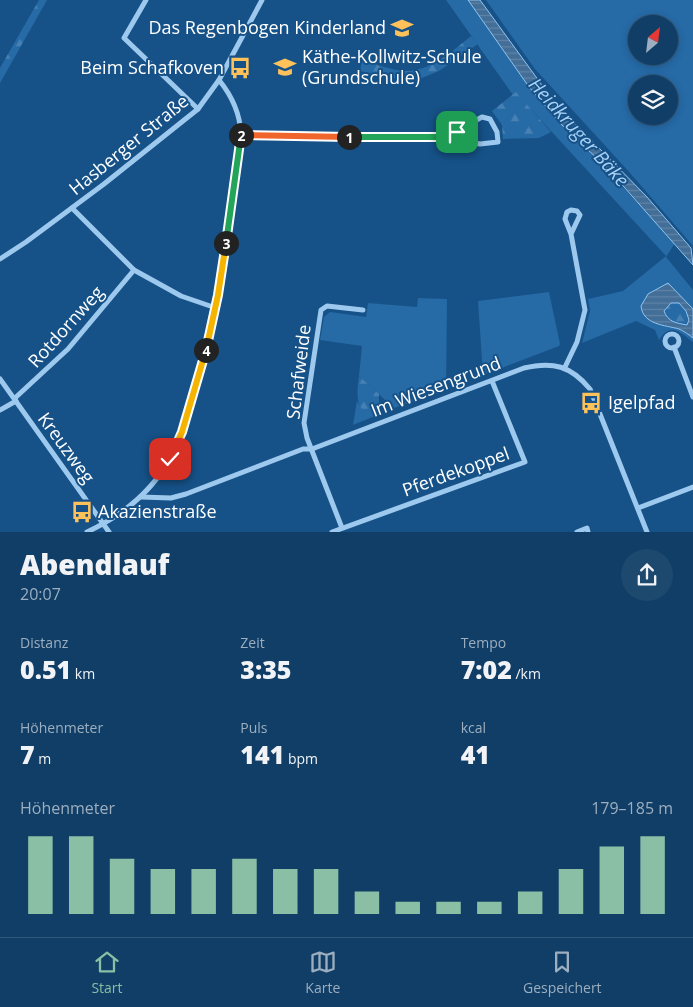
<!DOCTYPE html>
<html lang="de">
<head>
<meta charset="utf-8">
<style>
	body { margin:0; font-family:"Open Sans",sans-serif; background:#1e496f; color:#f1f3f6; height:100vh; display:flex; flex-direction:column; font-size:19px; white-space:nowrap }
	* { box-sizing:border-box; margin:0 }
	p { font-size:16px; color:#9caebf }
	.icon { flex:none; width:28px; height:28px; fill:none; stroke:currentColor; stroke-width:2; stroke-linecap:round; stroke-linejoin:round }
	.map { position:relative; height:532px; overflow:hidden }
	.drawer { display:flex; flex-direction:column; background:#103e66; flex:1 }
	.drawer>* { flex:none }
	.needle { width:32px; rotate:28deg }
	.tools { position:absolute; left:628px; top:15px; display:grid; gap:10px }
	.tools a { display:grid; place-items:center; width:50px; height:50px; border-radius:50%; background:#103e66; box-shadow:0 2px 8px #0003,0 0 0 1px #30577a; font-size:25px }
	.pin { position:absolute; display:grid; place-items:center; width:42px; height:42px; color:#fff; margin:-21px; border-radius:10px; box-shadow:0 2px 8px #0006 }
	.km { position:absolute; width:25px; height:25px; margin:-12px; border-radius:50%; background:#222; color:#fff; font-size:14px; line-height:25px; text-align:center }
	.round { display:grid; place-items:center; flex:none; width:52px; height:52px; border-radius:26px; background:#1e496f }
	.summary { display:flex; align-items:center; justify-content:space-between; height:85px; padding:0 20px }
	h1 { font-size:28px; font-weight:800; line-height:38px }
	.figures { display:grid; grid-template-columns:repeat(3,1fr); gap:8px; height:85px; padding:5px 20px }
	.figures div { display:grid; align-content:center }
	.figures b { font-size:25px; font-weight:800 }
	.figures small { font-size:14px; font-weight:400 }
	.figures p { font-size:14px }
	.chart { height:140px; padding:10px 20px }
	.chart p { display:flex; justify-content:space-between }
	.chart svg { width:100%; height:90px; margin-top:5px; stroke:#8abfa5; stroke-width:6 }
	.dock { display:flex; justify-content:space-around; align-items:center; height:70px; border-top:1px solid #30577a; background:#103e66; font-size:14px; color:#9caebf }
	.dock a { display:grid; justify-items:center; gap:2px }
	.dock .active { color:#8abfa5 }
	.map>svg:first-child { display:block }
	.green { fill:#266aa6; fill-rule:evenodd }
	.forest { fill:url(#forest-firs) }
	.water { fill:url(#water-rules); stroke:#90c5f1; fill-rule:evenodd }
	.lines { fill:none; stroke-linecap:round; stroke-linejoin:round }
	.street { stroke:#9ec9ee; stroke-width:5 }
	.split-1-casing { stroke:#fff; stroke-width:10 }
	.split-2-casing { stroke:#fff; stroke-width:10 }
	.split-3-casing { stroke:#fff; stroke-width:10 }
	.split-4-casing { stroke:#fff; stroke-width:10 }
	.split-5-casing { stroke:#fff; stroke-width:10 }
	.split-1 { stroke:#22a559; stroke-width:6 }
	.split-2 { stroke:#f0652b; stroke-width:6 }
	.split-3 { stroke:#22a559; stroke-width:6 }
	.split-4 { stroke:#f5b400; stroke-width:6 }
	.split-5 { stroke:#f5b400; stroke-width:6 }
	.labels { text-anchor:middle; stroke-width:4; stroke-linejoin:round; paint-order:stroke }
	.poi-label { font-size:18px; fill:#fff; stroke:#165288; text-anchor:start }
	.street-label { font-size:18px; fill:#fff; stroke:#165288 }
	.water-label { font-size:19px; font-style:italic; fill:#a9d2f6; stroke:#165288 }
</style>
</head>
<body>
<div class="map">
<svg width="693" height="532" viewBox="0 0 693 532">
	<defs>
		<pattern id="forest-firs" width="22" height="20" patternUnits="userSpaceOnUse" patternTransform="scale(1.25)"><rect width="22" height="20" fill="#266aa6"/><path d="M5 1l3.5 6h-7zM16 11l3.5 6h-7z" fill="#4780b3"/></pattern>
		<pattern id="water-rules" width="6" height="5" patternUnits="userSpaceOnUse" patternTransform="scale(1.25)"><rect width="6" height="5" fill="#436e97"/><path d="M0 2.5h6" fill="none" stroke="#5f84a7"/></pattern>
	</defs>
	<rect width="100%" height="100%" fill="#165288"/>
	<g class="green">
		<path d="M446,0H468L529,87L675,243L666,257L693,290V342C679,332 671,322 659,340L655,330L636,321L582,343L590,311L588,299L623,291L666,256L516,93L513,95Z"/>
		<path d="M486,0H693V246L631,174L535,69ZM636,24H669V56H636ZM636,84H669V116H636Z"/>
		<polygon points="549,292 560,344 559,346 483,375 478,301"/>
		<polygon points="418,298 447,299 446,390 394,408 359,376 362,346 320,340 324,317 330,312 366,317 368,303 417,307"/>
		<polygon points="357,401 360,406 375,416 353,425"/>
	</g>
	<g class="forest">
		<polygon points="39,0 47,0 0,83 0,68"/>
		<path d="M471,36L478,44L439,71L412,82L360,71L362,60C377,64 399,74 415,70C437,66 455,49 471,36Z"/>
		<polygon points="516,92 551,132 539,138 503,139 502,125 492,111"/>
		<path d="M671,303H679L686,311L689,320L687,325C676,323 668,322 664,311Z"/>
		<path d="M359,376L379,394V413L375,416C354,413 357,392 359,376Z"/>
	</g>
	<g class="water">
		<polygon points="468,0 480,0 555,103 647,197 691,248 693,265 609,170 562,125 529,87"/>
		<path d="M668,283L693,309V338C689,335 684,331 679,329C665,325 643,325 641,306L648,294ZM671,303H679L686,311L689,320L687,325C676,323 668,322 664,311Z"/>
	</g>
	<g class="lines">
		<g class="street">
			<polyline points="146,0 124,38 198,109"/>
			<polyline points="241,135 446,137 482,117 490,119 497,132 498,142 480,144 446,137"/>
			<polyline points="72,208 134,270 181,296 216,308"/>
			<polyline points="0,259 26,242 104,184 198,109 219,80 262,0"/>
			<circle cx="672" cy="341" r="7"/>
			<polyline points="674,347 693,397"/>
			<polyline points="565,367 577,342 585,310 571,234 580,215 577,211 571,210 567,212 565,219 571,234"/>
			<polyline points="0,379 109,532"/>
			<polyline points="15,398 68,349 134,270"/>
			<polyline points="0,410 16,401"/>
			<path d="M141,497L171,498L186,494L303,449H312L524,368C553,361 571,366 590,389L647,532"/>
			<polyline points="638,508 693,487"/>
			<polyline points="342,528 307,438 304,423 321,310 327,306 363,310"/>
			<path d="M87,532C121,516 152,492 170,458C180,439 186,418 193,398C213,334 223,268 231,202C234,180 241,156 241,134C240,113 232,96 219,80"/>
			<polyline points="332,532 525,462 492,381"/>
			<polyline points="577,532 587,528 588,532"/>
		</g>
	</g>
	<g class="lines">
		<g class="split-1-casing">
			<polyline id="split-1" points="349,137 446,137 457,132"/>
		</g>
		<g class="split-2-casing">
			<polyline id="split-2" points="241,135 349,137"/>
		</g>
		<g class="split-3-casing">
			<polyline id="split-3" points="226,243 241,135"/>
		</g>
		<g class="split-4-casing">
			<polyline id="split-4" points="206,350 218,295 226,243"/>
		</g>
		<g class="split-5-casing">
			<polyline id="split-5" points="170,459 182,432 206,350"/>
		</g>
		<use href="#split-1" class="split-1"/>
		<use href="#split-2" class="split-2"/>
		<use href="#split-3" class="split-3"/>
		<use href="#split-4" class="split-4"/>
		<use href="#split-5" class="split-5"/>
	</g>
	<defs>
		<g id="school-bare" transform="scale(1.725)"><path d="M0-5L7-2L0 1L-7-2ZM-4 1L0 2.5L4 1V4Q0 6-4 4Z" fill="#ffc25b" stroke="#165288" stroke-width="2.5" paint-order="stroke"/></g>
		<g id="bus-bare" transform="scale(1.725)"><path d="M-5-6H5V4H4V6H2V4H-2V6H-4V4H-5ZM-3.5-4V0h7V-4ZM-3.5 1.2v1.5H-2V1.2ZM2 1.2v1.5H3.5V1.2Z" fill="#ffc25b" stroke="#165288" stroke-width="2.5" paint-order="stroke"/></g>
	</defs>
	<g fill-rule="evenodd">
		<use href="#school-bare" x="402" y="28"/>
		<use href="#school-bare" x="285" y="67"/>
		<use href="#bus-bare" x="240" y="68"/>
		<use href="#bus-bare" x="591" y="403"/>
		<use href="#bus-bare" x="82" y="512"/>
	</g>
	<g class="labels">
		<g class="poi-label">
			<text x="386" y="34" text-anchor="end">Das Regenbogen Kinderland</text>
			<text x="302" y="63">Käthe-Kollwitz-Schule<tspan x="302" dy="21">(Grundschule)</tspan></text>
			<text x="224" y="74" text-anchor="end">Beim Schafkoven</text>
			<text x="608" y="409">Igelpfad</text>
			<text x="98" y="518">Akazienstraße</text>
		</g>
		<g class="street-label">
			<text transform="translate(129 145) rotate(-39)" y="6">Hasberger Straße</text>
			<text transform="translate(66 327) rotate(-48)" y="6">Rotdornweg</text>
			<text transform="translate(299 372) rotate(-83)" y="6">Schafweide</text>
			<text transform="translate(436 387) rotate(-21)" y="6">Im Wiesengrund</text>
			<text transform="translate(66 448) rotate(54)" y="6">Kreuzweg</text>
			<text transform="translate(456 472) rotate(-20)" y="6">Pferdekoppel</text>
		</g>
		<g class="water-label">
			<text transform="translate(579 132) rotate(48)" y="7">Heidkruger Bäke</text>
		</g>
	</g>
</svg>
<div class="tools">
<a><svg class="needle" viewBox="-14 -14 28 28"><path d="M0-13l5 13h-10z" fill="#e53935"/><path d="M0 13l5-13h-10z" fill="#9caebf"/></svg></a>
<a><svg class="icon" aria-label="layers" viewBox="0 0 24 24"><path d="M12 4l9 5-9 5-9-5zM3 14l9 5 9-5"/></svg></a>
</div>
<div class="pin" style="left:457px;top:132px;background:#1e9e55"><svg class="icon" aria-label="arrive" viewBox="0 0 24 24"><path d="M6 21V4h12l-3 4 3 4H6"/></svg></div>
<div class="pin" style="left:170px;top:459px;background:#d93025"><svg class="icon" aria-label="check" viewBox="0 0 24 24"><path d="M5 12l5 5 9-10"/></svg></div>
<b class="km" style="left:349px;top:137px">1</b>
<b class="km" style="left:241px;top:135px">2</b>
<b class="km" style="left:226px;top:243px">3</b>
<b class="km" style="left:206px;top:350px">4</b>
</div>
<section class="drawer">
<div class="summary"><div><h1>Abendlauf</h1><p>20:07</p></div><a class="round"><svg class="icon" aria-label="share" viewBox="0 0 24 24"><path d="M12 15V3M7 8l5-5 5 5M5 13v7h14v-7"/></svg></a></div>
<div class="figures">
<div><p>Distanz</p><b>0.51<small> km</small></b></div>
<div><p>Zeit</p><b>3:35</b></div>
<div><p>Tempo</p><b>7:02<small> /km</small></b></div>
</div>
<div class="figures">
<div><p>Höhenmeter</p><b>7<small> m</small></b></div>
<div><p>Puls</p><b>141<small> bpm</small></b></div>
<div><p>kcal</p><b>41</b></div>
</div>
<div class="chart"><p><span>Höhenmeter</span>179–185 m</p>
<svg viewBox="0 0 160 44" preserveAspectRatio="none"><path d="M5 44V6M15 44V6M25 44V17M35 44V22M45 44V22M55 44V17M65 44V22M75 44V22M85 44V33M95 44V38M105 44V38M115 44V38M125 44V33M135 44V22M145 44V11M155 44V6"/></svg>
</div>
</section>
<nav class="dock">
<a class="active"><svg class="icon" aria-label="home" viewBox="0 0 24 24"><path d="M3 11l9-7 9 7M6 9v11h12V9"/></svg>Start</a>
<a><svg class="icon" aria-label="map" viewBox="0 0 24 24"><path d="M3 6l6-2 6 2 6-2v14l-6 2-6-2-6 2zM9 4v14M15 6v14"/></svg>Karte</a>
<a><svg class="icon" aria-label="saved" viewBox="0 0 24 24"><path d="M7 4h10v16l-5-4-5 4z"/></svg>Gespeichert</a>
</nav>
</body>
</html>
